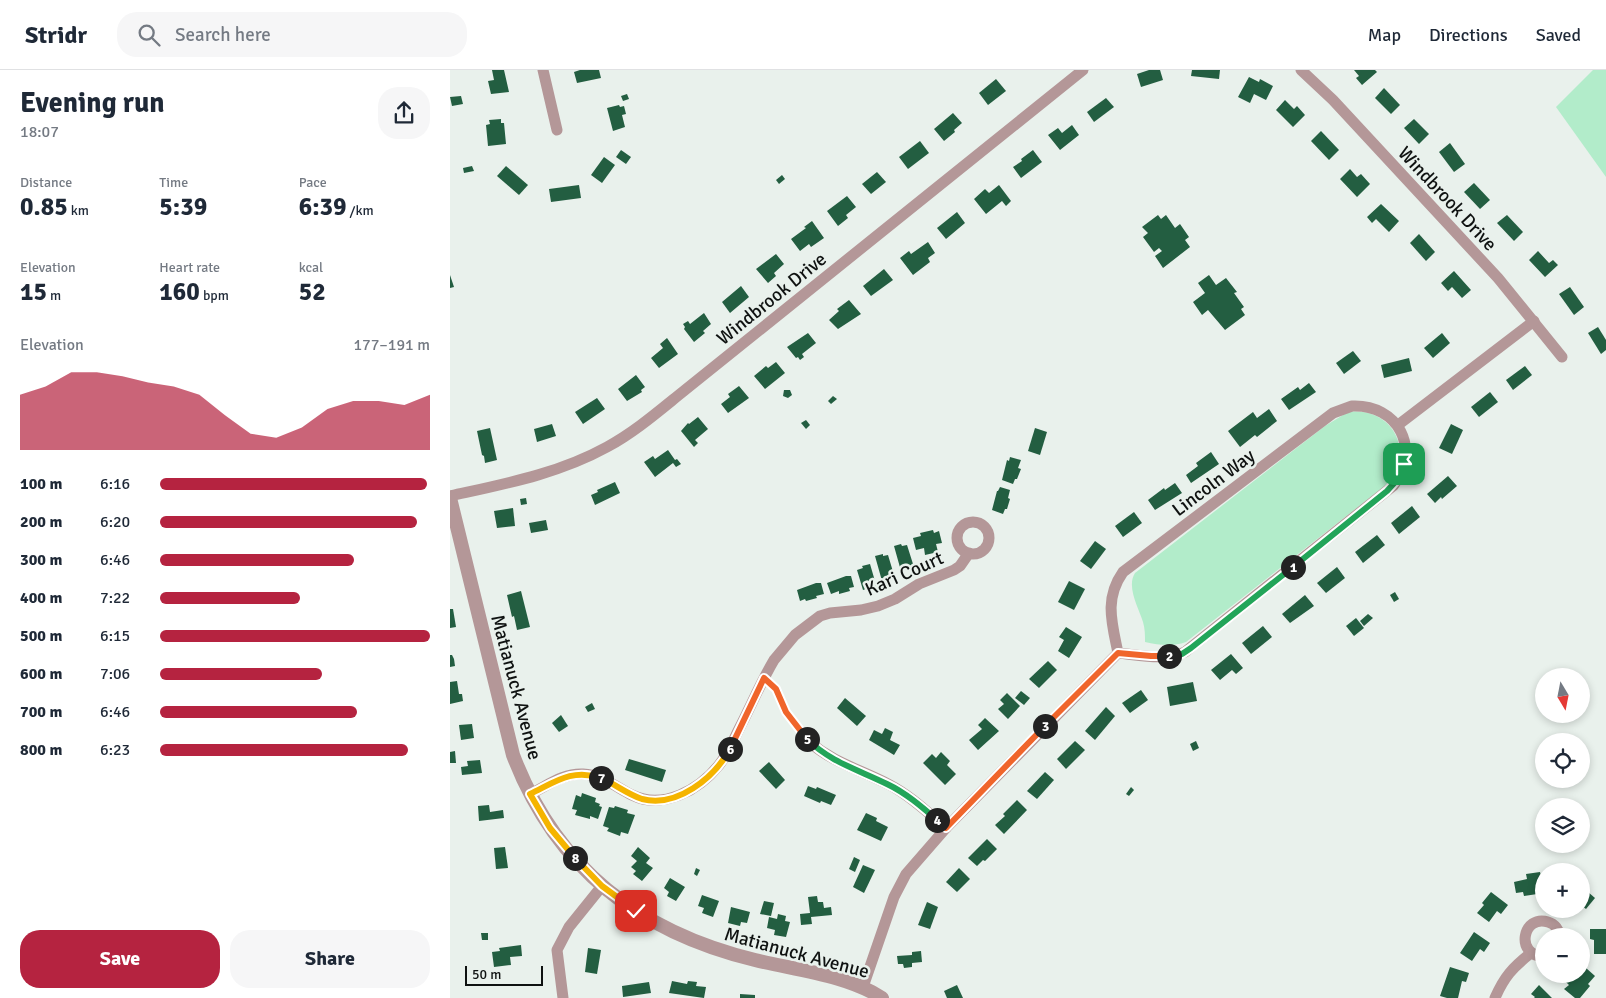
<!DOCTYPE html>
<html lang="en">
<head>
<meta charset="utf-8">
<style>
	body { margin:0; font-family:Signika,sans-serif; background:#f6f6f7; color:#1f2937; height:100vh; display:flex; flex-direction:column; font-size:19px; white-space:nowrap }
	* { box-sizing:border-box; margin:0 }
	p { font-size:16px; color:#747a83 }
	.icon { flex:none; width:28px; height:28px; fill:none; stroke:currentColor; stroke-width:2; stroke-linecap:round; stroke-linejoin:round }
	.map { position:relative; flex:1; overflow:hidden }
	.sheet { display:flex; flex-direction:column; background:#fff; width:450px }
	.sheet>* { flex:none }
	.needle { width:32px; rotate:170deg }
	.buttons { position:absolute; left:1085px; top:598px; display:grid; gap:10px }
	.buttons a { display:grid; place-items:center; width:55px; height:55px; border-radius:50%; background:#fff; box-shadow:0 2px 8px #0003; font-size:25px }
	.scale { position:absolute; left:15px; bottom:12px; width:78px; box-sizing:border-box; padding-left:5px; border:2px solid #0f1211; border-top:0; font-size:14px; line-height:18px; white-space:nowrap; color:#0f1211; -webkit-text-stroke:4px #e9f1ec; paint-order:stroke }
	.pin { position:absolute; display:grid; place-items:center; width:42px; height:42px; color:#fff; margin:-21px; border-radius:10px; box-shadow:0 2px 8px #0006 }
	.km { position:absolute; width:25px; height:25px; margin:-12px; border-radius:50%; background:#222; color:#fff; font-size:14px; line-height:25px; text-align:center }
	.round { display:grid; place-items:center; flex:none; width:52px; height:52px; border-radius:20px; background:#f6f6f7 }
	.summary { display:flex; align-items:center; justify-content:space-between; height:85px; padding:0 20px }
	h1 { font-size:28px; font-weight:700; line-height:38px }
	.metrics { display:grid; grid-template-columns:repeat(3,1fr); gap:8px; height:85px; padding:5px 20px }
	.metrics div { display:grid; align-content:center }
	.metrics b { font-size:25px; font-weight:700 }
	.metrics small { font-size:14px; font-weight:400 }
	.metrics p { font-size:14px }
	.chart { height:140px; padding:10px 20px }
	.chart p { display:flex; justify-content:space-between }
	.chart svg { width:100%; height:90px; margin-top:5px; fill:#b52340; opacity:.7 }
	.button { display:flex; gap:10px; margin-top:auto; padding:10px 20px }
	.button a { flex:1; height:58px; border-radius:20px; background:#b52340; color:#fff; font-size:20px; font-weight:700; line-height:58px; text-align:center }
	.button a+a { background:#f6f6f7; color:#1f2937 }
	ul { padding:0 20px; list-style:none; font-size:16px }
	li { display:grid; grid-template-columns:80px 60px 1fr; align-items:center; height:38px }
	li i { height:12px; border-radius:6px; background:#b52340 }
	header { display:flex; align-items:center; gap:30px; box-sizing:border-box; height:70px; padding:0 25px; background:#fff; border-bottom:1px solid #e0e1e3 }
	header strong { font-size:24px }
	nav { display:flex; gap:28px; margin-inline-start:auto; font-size:18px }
	.search { width:350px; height:45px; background:#f6f6f7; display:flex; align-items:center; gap:12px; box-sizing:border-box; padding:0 18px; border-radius:20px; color:#747a83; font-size:19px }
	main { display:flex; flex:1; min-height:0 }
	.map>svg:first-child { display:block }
	.green { fill:#b2ecca }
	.building { fill:#235e41 }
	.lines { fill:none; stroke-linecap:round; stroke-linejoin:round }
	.path { stroke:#838885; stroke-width:2; stroke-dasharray:2.5 2.5; stroke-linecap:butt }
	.minor { stroke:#b49798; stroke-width:11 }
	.tertiary { stroke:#b49798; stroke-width:14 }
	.split-1-casing { stroke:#fff; stroke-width:10 }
	.split-2-casing { stroke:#fff; stroke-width:10 }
	.split-3-casing { stroke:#fff; stroke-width:10 }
	.split-4-casing { stroke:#fff; stroke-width:10 }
	.split-5-casing { stroke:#fff; stroke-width:10 }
	.split-6-casing { stroke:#fff; stroke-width:10 }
	.split-7-casing { stroke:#fff; stroke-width:10 }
	.split-8-casing { stroke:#fff; stroke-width:10 }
	.split-9-casing { stroke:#fff; stroke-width:10 }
	.split-1 { stroke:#22a559; stroke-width:6 }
	.split-2 { stroke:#22a559; stroke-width:6 }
	.split-3 { stroke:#f0652b; stroke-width:6 }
	.split-4 { stroke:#f0652b; stroke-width:6 }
	.split-5 { stroke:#22a559; stroke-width:6 }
	.split-6 { stroke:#f0652b; stroke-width:6 }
	.split-7 { stroke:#f5b400; stroke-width:6 }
	.split-8 { stroke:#f5b400; stroke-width:6 }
	.split-9 { stroke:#f5b400; stroke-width:6 }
	.labels { text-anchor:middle; stroke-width:5; stroke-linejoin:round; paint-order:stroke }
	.street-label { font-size:19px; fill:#0f1211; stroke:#e9f1ec }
</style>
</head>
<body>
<header>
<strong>Stridr</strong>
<div class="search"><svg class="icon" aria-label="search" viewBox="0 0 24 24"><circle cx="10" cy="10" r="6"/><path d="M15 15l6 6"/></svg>Search here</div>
<nav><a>Map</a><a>Directions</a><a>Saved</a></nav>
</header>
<main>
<section class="sheet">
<div class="summary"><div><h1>Evening run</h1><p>18:07</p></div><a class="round"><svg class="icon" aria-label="share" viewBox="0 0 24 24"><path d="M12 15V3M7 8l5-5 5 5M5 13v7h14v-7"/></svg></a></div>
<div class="metrics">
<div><p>Distance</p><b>0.85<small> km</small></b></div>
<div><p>Time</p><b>5:39</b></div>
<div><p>Pace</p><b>6:39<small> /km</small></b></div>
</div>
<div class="metrics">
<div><p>Elevation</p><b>15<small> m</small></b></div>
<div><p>Heart rate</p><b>160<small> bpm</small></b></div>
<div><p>kcal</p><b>52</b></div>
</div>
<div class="chart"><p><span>Elevation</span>177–191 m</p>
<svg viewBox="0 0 160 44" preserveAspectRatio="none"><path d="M0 44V17L10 13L20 6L30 6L40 8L50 11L60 13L70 17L80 27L90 36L100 38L110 33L120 24L130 20L140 20L150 22L160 17V44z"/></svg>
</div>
<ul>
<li><b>100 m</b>6:16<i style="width:99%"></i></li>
<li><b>200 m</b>6:20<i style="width:95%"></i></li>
<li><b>300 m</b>6:46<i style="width:72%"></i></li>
<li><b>400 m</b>7:22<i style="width:52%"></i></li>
<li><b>500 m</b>6:15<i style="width:100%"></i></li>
<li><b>600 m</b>7:06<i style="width:60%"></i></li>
<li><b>700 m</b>6:46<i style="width:73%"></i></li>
<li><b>800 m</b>6:23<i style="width:92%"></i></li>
</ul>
<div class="button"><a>Save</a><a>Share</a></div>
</section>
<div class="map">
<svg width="1156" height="928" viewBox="0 0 1156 928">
	<rect width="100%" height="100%" fill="#e9f1ec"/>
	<g class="green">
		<polygon points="1143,0 1156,0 1156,107 1106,37"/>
		<path d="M898,342C943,337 966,381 936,415L736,572C722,577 709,575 695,572C695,565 695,559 693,552C689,539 676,517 685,503L875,356Z"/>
	</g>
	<g class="building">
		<polygon points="42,0 54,0 59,22 41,24 38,11 44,10"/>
		<polygon points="130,0 149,0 151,8 127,13 124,2"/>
		<polygon points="699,0 710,0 713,10 691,17 687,4"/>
		<polygon points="742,0 770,0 769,9 741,6"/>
		<polygon points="904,0 925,0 927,2 912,15 906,8 909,6"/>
		<polygon points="799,7 809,12 810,9 823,16 816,30 804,24 800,33 788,27"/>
		<polygon points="546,9 556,21 538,35 529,23"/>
		<polygon points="934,18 950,35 941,44 925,28"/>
		<polygon points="177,24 179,29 173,31 171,26"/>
		<polygon points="11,26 13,34 2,36 0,27"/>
		<polygon points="656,28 664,37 644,52 637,42"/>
		<polygon points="835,30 844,39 847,36 855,45 843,57 826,40"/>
		<polygon points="169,35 170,37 174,36 176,44 172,45 175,57 163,61 157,38"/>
		<polygon points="503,43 512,53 504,60 505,62 494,71 484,59"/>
		<polygon points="51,49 51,53 54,53 56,74 38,76 36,55 40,54 39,50"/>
		<polygon points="964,49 979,64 969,74 954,58"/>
		<polygon points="622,55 629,65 610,80 598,65 608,58 612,63"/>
		<polygon points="871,61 889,80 879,90 861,71"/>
		<polygon points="470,71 479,83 458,99 449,87"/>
		<polygon points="1000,73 1015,94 1004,102 989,82"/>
		<polygon points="171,80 181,87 176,94 166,87"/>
		<polygon points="583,80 592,92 571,108 563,97 572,91 571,89"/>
		<polygon points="154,87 165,95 152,113 141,105"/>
		<polygon points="22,96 24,101 14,103 13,98"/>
		<polygon points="56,96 78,115 69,125 47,106"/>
		<polygon points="900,99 907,107 911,104 920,114 907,127 890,109"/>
		<polygon points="427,102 436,112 421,124 412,114"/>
		<polygon points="332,105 335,109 329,114 326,110"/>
		<polygon points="1024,113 1040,130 1030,139 1014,122"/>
		<polygon points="129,115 131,128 101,132 99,119"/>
		<polygon points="549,115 561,131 556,136 552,131 536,144 524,129 535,119 539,123"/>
		<polygon points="397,126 406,137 396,145 398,148 388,156 377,141"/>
		<polygon points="931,134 949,151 939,162 926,149 922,153 917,147"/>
		<polygon points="507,142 515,153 496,169 487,158"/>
		<polygon points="708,145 711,149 716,145 725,158 730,154 739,167 735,170 740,177 713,198 705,186 712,181 709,178 704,182 693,167 698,163 692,157"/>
		<polygon points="1057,145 1073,162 1064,171 1047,153"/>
		<polygon points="362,151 374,168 361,177 359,174 350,181 341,169 356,158 354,157"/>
		<polygon points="969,164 985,182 976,191 960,173"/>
		<polygon points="478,172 485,183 478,188 480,192 463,205 450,188 459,181 461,184"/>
		<polygon points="1088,181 1099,193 1103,190 1108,195 1095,207 1079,190"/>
		<polygon points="326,184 334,194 324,203 326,206 318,213 306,199"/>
		<polygon points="434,199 443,210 421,226 413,216"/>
		<polygon points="1004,201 1021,220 1012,228 1002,217 998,221 991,213"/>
		<polygon points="0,205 4,217 0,218"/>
		<polygon points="759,205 766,215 776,208 787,222 784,223 794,237 791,239 795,245 775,260 758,240 752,245 743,232 755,223 748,213"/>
		<polygon points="291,216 299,227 280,243 272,232"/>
		<polygon points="1120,217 1134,237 1124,245 1109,224"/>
		<polygon points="399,230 411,244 388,259 379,250 389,241 387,239"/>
		<polygon points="254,243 261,254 253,261 255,263 244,272 234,259 235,257 233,254 238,251 240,254"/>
		<polygon points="1148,257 1156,270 1156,280 1151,284 1138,263"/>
		<polygon points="358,263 366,273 352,284 354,287 350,290 348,287 346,288 337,277"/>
		<polygon points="992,263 1000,273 983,288 974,278"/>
		<polygon points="217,268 228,284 209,298 201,288 213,278 210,274"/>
		<polygon points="903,281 911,291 894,304 886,293"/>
		<polygon points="959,288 962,301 934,308 931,295"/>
		<polygon points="326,292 335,303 315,319 304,306 316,296 318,298"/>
		<polygon points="1075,296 1082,305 1063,320 1056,310"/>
		<polygon points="186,305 195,317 191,320 192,322 177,331 168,319"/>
		<polygon points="859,313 866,322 839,340 831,329 848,317 850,320"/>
		<polygon points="289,316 299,328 278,343 271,334 280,327 278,324"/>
		<polygon points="334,320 340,320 342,325 338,328 333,326"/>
		<polygon points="1040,322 1048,332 1029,347 1021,337"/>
		<polygon points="383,326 387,329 381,334 378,331"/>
		<polygon points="147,328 155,339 133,354 125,342"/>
		<polygon points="819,339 827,351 807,367 805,365 790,377 778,361 803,342 807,348"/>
		<polygon points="248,347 258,359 245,370 248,373 244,377 231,361 238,353 239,354"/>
		<polygon points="356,350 360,355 356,359 351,353"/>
		<polygon points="102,354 106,366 87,372 84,359"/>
		<polygon points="1001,354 1013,360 1002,384 989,378"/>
		<polygon points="40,358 47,390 35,393 34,386 32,385 27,361"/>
		<polygon points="585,358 597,362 590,385 578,381"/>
		<polygon points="218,380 225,390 227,389 231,394 226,397 223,393 205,407 194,392 203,386 205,389"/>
		<polygon points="761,382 769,394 741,413 736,405 748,396 746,393"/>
		<polygon points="560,387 571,390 568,398 571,399 567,409 565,409 563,414 552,410 557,390 559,391"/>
		<polygon points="998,406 1007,416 992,429 991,427 985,433 977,424"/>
		<polygon points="165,412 170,423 145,435 141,425 148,422 147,420"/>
		<polygon points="725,413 732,423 705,440 698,430 714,418 715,420"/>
		<polygon points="550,417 560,420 558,428 560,429 557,439 555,439 553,444 542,440 547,421 548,421"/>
		<polygon points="76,428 77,434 71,435 70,429"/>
		<polygon points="962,436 970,447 949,464 941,453"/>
		<polygon points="63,438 65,456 47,458 44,441"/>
		<polygon points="684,442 692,453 673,467 665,456"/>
		<polygon points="96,450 98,460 81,463 79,453"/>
		<polygon points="483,460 484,463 489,461 492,473 486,474 488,482 475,485 474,478 466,480 463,468 471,466 470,463"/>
		<polygon points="927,465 935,475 913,493 905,482"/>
		<polygon points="645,471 656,479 641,499 630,491"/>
		<polygon points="451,474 452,476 457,475 463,494 451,501 444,476"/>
		<polygon points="433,484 433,486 438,485 444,505 439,506 440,508 432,511 425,486"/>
		<polygon points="420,494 427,518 419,520 419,518 413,520 407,500 413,498 412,496"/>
		<polygon points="887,497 895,508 876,523 867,513"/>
		<polygon points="396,506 401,506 404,517 399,518 400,521 389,524 389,521 381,524 377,513"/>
		<polygon points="619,511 635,519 624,540 608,532"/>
		<polygon points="366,513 371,513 374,524 366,526 367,528 356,531 355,529 350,531 347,520"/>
		<polygon points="71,521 80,557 67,560 64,546 62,547 57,525"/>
		<polygon points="945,522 949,529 944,532 940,525"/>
		<polygon points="855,525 864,536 840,553 832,544"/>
		<polygon points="0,539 3,539 6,557 0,558"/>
		<polygon points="918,544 923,548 914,556 910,551"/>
		<polygon points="906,548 914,558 904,566 896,556"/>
		<polygon points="813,556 822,567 801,584 792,573"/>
		<polygon points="616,557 632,567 619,588 608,581 614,570 609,567"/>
		<polygon points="781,584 793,598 786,604 782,600 770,610 761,600"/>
		<polygon points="0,585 2,585 4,589 5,596 0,597"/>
		<polygon points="598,591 607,600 589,618 579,609"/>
		<polygon points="7,611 9,624 12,624 13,631 0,634 0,612"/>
		<polygon points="743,612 747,631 720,636 717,617"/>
		<polygon points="691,620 698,630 680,643 672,633"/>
		<polygon points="571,621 580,628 574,635 565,628"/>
		<polygon points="557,623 570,636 558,649 548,639 554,634 550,630"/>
		<polygon points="395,628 416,646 407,656 387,638"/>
		<polygon points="142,633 145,639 138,642 135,637"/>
		<polygon points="656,637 665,646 645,670 635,661"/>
		<polygon points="111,645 118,656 109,662 102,653"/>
		<polygon points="535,648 549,661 528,680 519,670 532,659 528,655"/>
		<polygon points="22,654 24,668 11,670 9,655"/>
		<polygon points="435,658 443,662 440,670 450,675 444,685 419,670 424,660 432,664"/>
		<polygon points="625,671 635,680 616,699 607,689"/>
		<polygon points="746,671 749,678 743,681 740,674"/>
		<polygon points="5,681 6,693 0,693 0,682"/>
		<polygon points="491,682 500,691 497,695 506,704 495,715 473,693 482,684 486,688"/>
		<polygon points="179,689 216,700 212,712 175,700"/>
		<polygon points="30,690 32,703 12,705 11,697 18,696 17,691"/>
		<polygon points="319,692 335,710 326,719 309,701"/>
		<polygon points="595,702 604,710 587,729 577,721"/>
		<polygon points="358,716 366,719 367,717 386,725 381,735 371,731 370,733 354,726"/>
		<polygon points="681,717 684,720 679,726 676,724"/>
		<polygon points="132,723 146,728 145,732 150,734 149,736 152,737 148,749 140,746 140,749 125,745 127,740 122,739 126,725 131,727"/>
		<polygon points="567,730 577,740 554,764 545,755 555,746 553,744"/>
		<polygon points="39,735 40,742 53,740 54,748 29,751 28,736"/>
		<polygon points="165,736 178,740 177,743 185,745 178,764 171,762 170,766 157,761 159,758 153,756 159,737 164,738"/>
		<polygon points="416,743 427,748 426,751 438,757 431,771 407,760"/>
		<polygon points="537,769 547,779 535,791 533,790 527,796 518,788"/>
		<polygon points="55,777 58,798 46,799 44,778"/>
		<polygon points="188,777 200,788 196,793 203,798 192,811 183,804 186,801 181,797 187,791 181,786"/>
		<polygon points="404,787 410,790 405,802 399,799"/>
		<polygon points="413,795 425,800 414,823 403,817"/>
		<polygon points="246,798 250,800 247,806 244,804"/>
		<polygon points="509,798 520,809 507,822 496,812"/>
		<polygon points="1090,802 1094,816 1094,823 1074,826 1073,822 1066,823 1064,812 1077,809 1076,804"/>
		<polygon points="220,808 235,817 226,831 217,826 219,822 214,818"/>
		<polygon points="1131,816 1145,828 1136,839 1131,835"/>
		<polygon points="1041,822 1058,835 1051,844 1047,841 1039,852 1027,843 1034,835 1032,833"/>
		<polygon points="252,825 269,831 263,847 252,843 254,838 248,836"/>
		<polygon points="367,826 368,832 373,832 374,838 381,837 382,845 361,847 362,854 351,855 350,844 360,843 358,827"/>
		<polygon points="314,831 324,833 321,846 310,844"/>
		<polygon points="477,832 488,837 480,859 468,855"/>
		<polygon points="281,837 300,842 297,853 291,852 290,856 278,853"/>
		<polygon points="328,844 336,846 335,851 340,852 336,867 324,865 325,860 317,858 319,847 327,849"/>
		<polygon points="1140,859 1156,859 1156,884 1144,884 1144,870 1140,869"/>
		<polygon points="1024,862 1040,873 1034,882 1030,879 1022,891 1010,883"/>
		<polygon points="31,863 38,863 38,870 32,870"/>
		<polygon points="71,875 72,886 60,887 61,895 44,897 42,882 50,881 49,878"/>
		<polygon points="138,878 151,880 147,904 135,902"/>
		<polygon points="471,881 472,892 462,893 462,897 454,898 453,894 448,894 447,886 462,885 462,882"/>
		<polygon points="1000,897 1019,903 1016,912 1012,911 1008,928 997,928 990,926"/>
		<polygon points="1136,898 1145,906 1138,914 1140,916 1130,928 1125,928 1114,919 1119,915 1116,912 1123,904 1129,906"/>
		<polygon points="222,911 237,914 238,911 247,912 246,916 256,917 254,928 219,923"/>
		<polygon points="199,912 201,923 173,927 172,916"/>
		<polygon points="507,915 513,928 497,928 494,921"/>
		<polygon points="1089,915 1102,928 1084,928 1085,927 1081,924"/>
		<polygon points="290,924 305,925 305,928 290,928"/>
	</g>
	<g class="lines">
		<polyline class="path" points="322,614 326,620 336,642 352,663"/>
		<g class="minor">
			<polyline points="93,0 107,60"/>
			<polyline points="851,0 883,30 1048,208 1112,287"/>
			<path d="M902,336C948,334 972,379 943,416L735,582C715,591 689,585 668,583C662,553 654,529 673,502L883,343Z"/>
			<polyline points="948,355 1084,251"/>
			<path d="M0,426C54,414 108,404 157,377C185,362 210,340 235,320L633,0"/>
			<circle cx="523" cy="468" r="16"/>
			<path d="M358,671C385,694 410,699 440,715C461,726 478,743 496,758"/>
			<path d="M80,724C97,716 113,703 133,704C152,705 166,717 182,725C213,740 249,720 269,695C278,684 283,671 289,659C301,636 311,612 324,590L345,565L370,546L380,543L411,540L428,536L445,529L469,514L504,500L510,496L519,483"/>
			<path d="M1094,887C1064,885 1073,844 1098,852C1105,854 1109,860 1110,866"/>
			<polyline points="413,917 444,827 456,804 496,758 668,583"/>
			<polyline points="113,928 107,880 119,857 152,816"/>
			<path d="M1045,928C1054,907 1063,897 1081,883"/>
		</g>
		<path class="tertiary" d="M0,428L63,685C106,798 189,862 305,890C346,900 397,905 432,928"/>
	</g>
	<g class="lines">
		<g class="split-1-casing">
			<polyline id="split-1" points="843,497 937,421 947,410 954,394"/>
		</g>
		<g class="split-2-casing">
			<polyline id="split-2" points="719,586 732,584 741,578 843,497"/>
		</g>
		<g class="split-3-casing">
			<polyline id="split-3" points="595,656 668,583 701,586 719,586"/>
		</g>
		<g class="split-4-casing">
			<polyline id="split-4" points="487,750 496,758 595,656"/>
		</g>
		<g class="split-5-casing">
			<path id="split-5" d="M357,669C380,692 409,700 437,714C456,723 472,737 487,750"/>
		</g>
		<g class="split-6-casing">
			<polyline id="split-6" points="280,679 314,608 326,619 336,642 357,669"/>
		</g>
		<g class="split-7-casing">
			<path id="split-7" d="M151,708C165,714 177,724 192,729C227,738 264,708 280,679"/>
		</g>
		<g class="split-8-casing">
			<path id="split-8" d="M125,788L100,758L80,724C105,712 122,698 151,708"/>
		</g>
		<g class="split-9-casing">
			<polyline id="split-9" points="125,788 152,816 186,841"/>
		</g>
		<use href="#split-1" class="split-1"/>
		<use href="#split-2" class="split-2"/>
		<use href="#split-3" class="split-3"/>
		<use href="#split-4" class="split-4"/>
		<use href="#split-5" class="split-5"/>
		<use href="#split-6" class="split-6"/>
		<use href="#split-7" class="split-7"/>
		<use href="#split-8" class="split-8"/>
		<use href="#split-9" class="split-9"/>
	</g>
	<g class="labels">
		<g class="street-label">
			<text transform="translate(998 128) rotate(47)" y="7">Windbrook Drive</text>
			<text transform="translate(321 228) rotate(-39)" y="7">Windbrook Drive</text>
			<text transform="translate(763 412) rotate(-37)" y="7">Lincoln Way</text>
			<text transform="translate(454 503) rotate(-24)" y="7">Kari Court</text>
			<text transform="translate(67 617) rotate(75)" y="7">Matianuck Avenue</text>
			<text transform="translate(347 882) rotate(15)" y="7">Matianuck Avenue</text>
		</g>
	</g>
</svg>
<div class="buttons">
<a><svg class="needle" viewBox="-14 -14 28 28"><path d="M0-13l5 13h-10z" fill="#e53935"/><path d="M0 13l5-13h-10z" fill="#747a83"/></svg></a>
<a><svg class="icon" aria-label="locate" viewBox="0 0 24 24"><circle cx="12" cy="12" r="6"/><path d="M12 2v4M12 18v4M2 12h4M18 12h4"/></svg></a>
<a><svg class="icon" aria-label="layers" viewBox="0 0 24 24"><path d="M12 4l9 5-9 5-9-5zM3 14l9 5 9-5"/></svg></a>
<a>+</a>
<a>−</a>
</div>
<div class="scale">50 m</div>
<div class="pin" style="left:954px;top:394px;background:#1e9e55"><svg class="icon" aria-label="arrive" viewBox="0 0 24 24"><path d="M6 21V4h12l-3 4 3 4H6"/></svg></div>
<div class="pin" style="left:186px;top:841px;background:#d93025"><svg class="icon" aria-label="check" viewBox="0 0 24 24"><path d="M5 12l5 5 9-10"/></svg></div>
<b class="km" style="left:843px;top:497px">1</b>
<b class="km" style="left:719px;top:586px">2</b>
<b class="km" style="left:595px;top:656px">3</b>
<b class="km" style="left:487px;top:750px">4</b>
<b class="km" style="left:357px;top:669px">5</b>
<b class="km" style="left:280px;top:679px">6</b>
<b class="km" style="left:151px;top:708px">7</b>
<b class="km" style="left:125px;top:788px">8</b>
</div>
</main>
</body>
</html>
